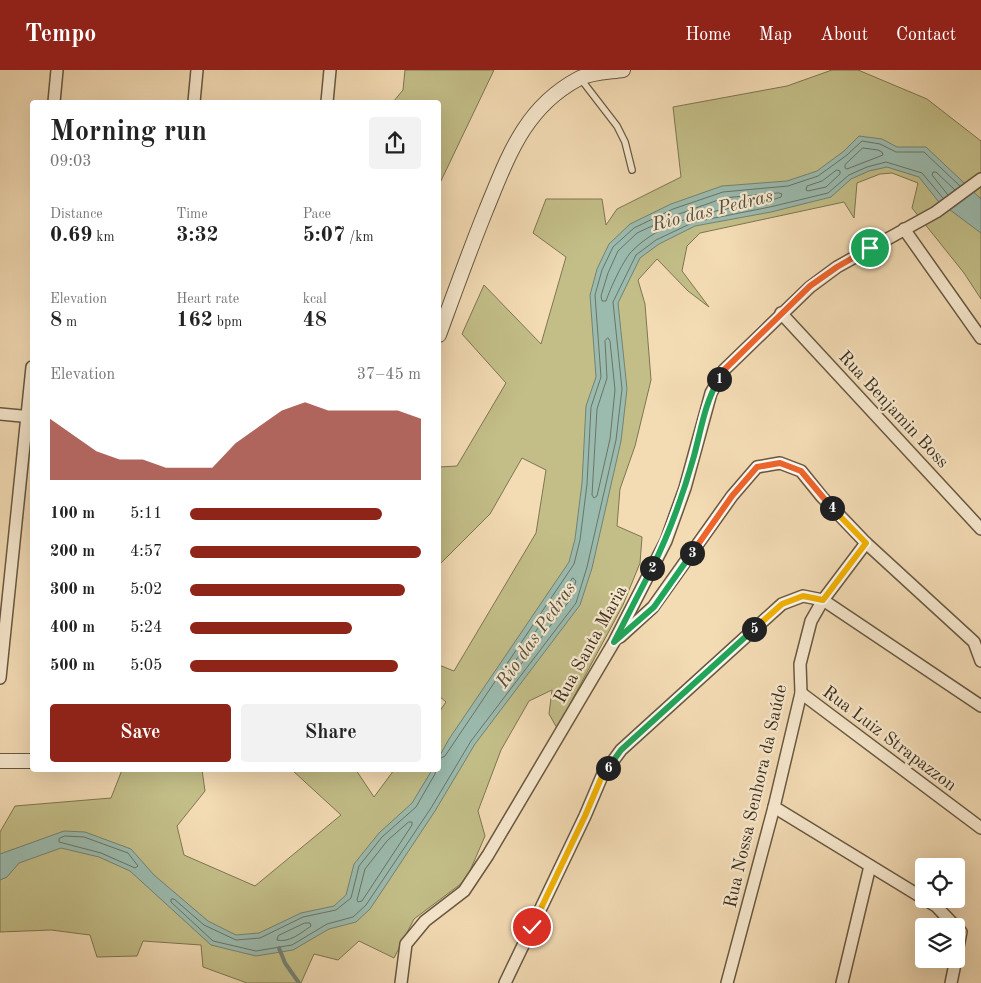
<!DOCTYPE html>
<html lang="en">
<head>
<meta charset="utf-8">
<style>
	body { margin:0; font-family:"Old Standard TT",serif; background:#f2f2f2; color:#222; height:100vh; display:flex; flex-direction:column; font-size:19px; white-space:nowrap }
	* { box-sizing:border-box; margin:0 }
	p { font-size:16px; color:#767676 }
	.icon { flex:none; width:28px; height:28px; fill:none; stroke:currentColor; stroke-width:2; stroke-linecap:round; stroke-linejoin:round }
	.map { position:relative; flex:1; overflow:hidden }
	.drawer { position:absolute; left:30px; top:30px; width:411px; height:672px; display:flex; flex-direction:column; background:#fff; border-radius:5px; box-shadow:0 5px 20px #0002 }
	.drawer>* { flex:none }
	.tools { position:absolute; left:915px; top:788px; display:grid; gap:10px }
	.tools a { display:grid; place-items:center; width:50px; height:50px; border-radius:5px; background:#fff; box-shadow:0 5px 20px #0002; font-size:25px }
	.pin { position:absolute; display:grid; place-items:center; width:42px; height:42px; color:#fff; margin:-21px; border:2px solid #fff; border-radius:50%; box-shadow:0 1px 5px #0007 }
	.km { position:absolute; width:25px; height:25px; margin:-12px; border-radius:50%; background:#222; color:#fff; font-size:14px; line-height:25px; text-align:center }
	.round { display:grid; place-items:center; flex:none; width:52px; height:52px; border-radius:5px; background:#f2f2f2 }
	.overview { display:flex; align-items:center; justify-content:space-between; height:85px; padding:0 20px }
	h1 { font-size:28px; font-weight:700; line-height:38px }
	.metrics { display:grid; grid-template-columns:repeat(3,1fr); gap:8px; height:85px; padding:5px 20px }
	.metrics div { display:grid; align-content:center }
	.metrics b { font-size:21px; font-weight:700 }
	.metrics small { font-size:14px; font-weight:400 }
	.metrics p { font-size:14px }
	.chart { height:140px; padding:10px 20px }
	.chart p { display:flex; justify-content:space-between }
	.chart svg { width:100%; height:90px; margin-top:5px; fill:#8f2418; opacity:.7 }
	.button { display:flex; gap:10px; margin-top:auto; padding:10px 20px }
	.button a { flex:1; height:58px; border-radius:5px; background:#8f2418; color:#fff; font-size:20px; font-weight:700; line-height:58px; text-align:center }
	.button a+a { background:#f2f2f2; color:#222 }
	ul { padding:0 20px; list-style:none; font-size:16px }
	li { display:grid; grid-template-columns:80px 60px 1fr; align-items:center; height:38px }
	li i { height:12px; border-radius:6px; background:#8f2418 }
	header { display:flex; align-items:center; gap:30px; box-sizing:border-box; height:70px; padding:0 25px; background:#8f2418; color:#fff }
	header strong { font-size:24px }
	nav { display:flex; gap:28px; margin-inline-start:auto; font-size:18px }
	.map>svg:first-child { display:block }
	.green { fill:#c3be88; stroke:#7e7652 }
	.water { fill:#9bbbaf; stroke:#748274 }
	.lines { fill:none; stroke-linecap:round; stroke-linejoin:round }
	.shore { stroke:#6a7465; stroke-width:1 }
	.stream { stroke:#748274; stroke-width:4 }
	.service-casing { stroke:#685841; stroke-width:8 }
	.minor-casing { stroke:#685841; stroke-width:14 }
	.tertiary-casing { stroke:#685841; stroke-width:16 }
	.service { stroke:#f7e8ce; stroke-width:5.5 }
	.minor { stroke:#f7e8ce; stroke-width:11 }
	.tertiary { stroke:#f7e8ce; stroke-width:14 }
	.split-1-casing { stroke:#fff; stroke-width:10 }
	.split-2-casing { stroke:#fff; stroke-width:10 }
	.split-3-casing { stroke:#fff; stroke-width:10 }
	.split-4-casing { stroke:#fff; stroke-width:10 }
	.split-5-casing { stroke:#fff; stroke-width:10 }
	.split-6-casing { stroke:#fff; stroke-width:10 }
	.split-7-casing { stroke:#fff; stroke-width:10 }
	.split-1 { stroke:#f0652b; stroke-width:6 }
	.split-2 { stroke:#22a559; stroke-width:6 }
	.split-3 { stroke:#22a559; stroke-width:6 }
	.split-4 { stroke:#f0652b; stroke-width:6 }
	.split-5 { stroke:#f5b400; stroke-width:6 }
	.split-6 { stroke:#22a559; stroke-width:6 }
	.split-7 { stroke:#f5b400; stroke-width:6 }
	.labels { text-anchor:middle; stroke-width:4.5; stroke-linejoin:round; paint-order:stroke }
	.street-label { font-size:18px; fill:#3a2d1b; stroke:#f7e8ce }
	.water-label { font-size:19px; font-style:italic; fill:#525040; stroke:#f7e8ce }
</style>
</head>
<body>
<header>
<strong>Tempo</strong>
<nav><a>Home</a><a>Map</a><a>About</a><a>Contact</a></nav>
</header>
<div class="map">
<svg width="981" height="913" viewBox="0 0 981 913">
	<rect width="100%" height="100%" fill="#f3dbb4"/>
	<filter id="stains"><feTurbulence type="fractalNoise" baseFrequency=".004" numOctaves="4"/><feColorMatrix values="0 0 0 0 .2 0 0 0 0 .09 0 0 0 0 .02 0 0 0 .5 -.17"/></filter>
	<radialGradient id="worn" r=".72"><stop offset=".6" stop-color="#630" stop-opacity="0"/><stop offset="1" stop-color="#630" stop-opacity=".3"/></radialGradient>
	<g class="green">
		<polygon points="405,0 494,0 439,115 439,32 393,32 403,20"/>
		<polygon points="832,0 858,0 927,29 981,71 981,229 964,203 912,138 918,113 892,103 880,104 857,113 854,148 844,132 700,163 687,176 682,201 709,237 688,221 657,189 638,210 645,234 651,310 635,376 620,419 617,456 642,467 640,493 623,535 557,658 549,644 552,620 529,631 501,680 478,741 485,766 466,810 414,849 394,888 359,871 338,890 314,884 301,913 247,913 203,897 201,875 143,871 137,886 97,887 90,865 51,860 0,862 0,762 15,736 111,728 122,700 202,700 205,721 177,756 184,785 255,816 341,745 292,700 356,700 374,727 394,700 439,700 439,642 446,632 439,626 439,595 454,601 536,463 546,400 522,388 490,444 439,495 439,397 457,396 506,313 462,264 484,215 541,274 566,187 533,163 546,129 602,129 606,155 617,139 681,107 673,37 787,16"/>
	</g>
	<polygon class="water" points="859,66 882,69 897,77 926,77 981,129 981,163 938,131 919,107 887,97 869,101 851,109 831,127 771,142 695,156 659,174 640,188 618,233 627,319 621,371 592,498 580,535 475,674 435,741 386,815 370,839 356,852 329,859 293,880 256,886 211,875 130,801 99,787 61,778 19,793 7,807 0,810 0,784 64,761 85,762 131,779 154,805 208,851 236,865 259,863 301,843 334,836 346,825 354,794 379,763 412,733 432,700 439,700 439,687 449,669 569,492 575,469 582,413 586,336 596,307 590,225 597,199 609,174 630,154 671,134 722,116 787,111 817,101 844,81"/>
	<g class="lines">
		<g class="shore">
			<polygon points="863,78 878,80 882,82 883,85 847,99 845,98 845,95"/>
			<polygon points="837,100 840,101 840,104 826,117 808,121 806,120 807,116 822,111"/>
			<path d="M779,123L782,124L781,127L769,131C722,140 669,145 633,180C624,188 610,219 606,231H602L601,226L608,203L618,181L637,163L676,145L724,128Z"/>
			<polyline points="948,125 932,105 933,102 936,102 955,120"/>
			<polygon points="608,268 610,271 615,320 610,369 597,426 594,428 592,425 597,339 607,308 605,271"/>
			<polygon points="573,508 576,511 570,530 508,611 505,611 504,608"/>
			<polyline points="439,689 445,686 574,494 580,470 587,414 591,337 601,307 595,225 602,200 613,177 634,158 673,139 723,122 788,116 818,106 847,85 862,71 880,74 896,82 924,82 960,116"/>
			<polyline points="436,700 435,704 416,737 382,767 359,796 351,828 336,840 303,847 260,868 236,870 204,855 174,829 171,829 171,832 213,871 256,881 292,875 327,854 353,847 366,835 431,738 471,671 576,533 587,497 616,370 622,319 613,232 636,185 656,170 694,152 770,137 828,123 849,105 867,97 886,92 922,103 943,128"/>
			<polygon points="409,752 412,752 412,755 362,831 358,832 357,830 365,799 387,771"/>
			<polygon points="65,766 84,767 128,783 138,796 135,798 101,783 59,772 59,769"/>
			<path d="M305,853H310L311,856C301,863 289,873 277,870L278,866Z"/>
		</g>
		<polyline class="stream" points="279,878 285,893 299,913"/>
		<g class="service-casing">
			<polyline id="service" points="580,8 617,56 625,72 632,100"/>
		</g>
		<g class="minor-casing">
			<g id="minor">
				<polyline points="54,32 57,0"/>
				<polyline points="194,32 197,0"/>
				<polyline points="327,32 330,0"/>
				<polyline points="904,159 981,268"/>
				<polyline points="781,243 981,459"/>
				<polyline points="0,344 32,347"/>
				<polyline points="620,567 653,537 732,426 757,397 780,393 801,401 822,427 866,473 974,572 981,591"/>
				<polyline points="0,608 32,297"/>
				<polyline points="801,623 981,758"/>
				<polyline points="774,737 936,836 955,856"/>
				<polyline points="956,857 961,862 956,887"/>
				<polyline points="401,913 406,874 425,851 464,821 488,785 614,572 666,471 685,418 711,323 724,300 810,217 837,197 936,142 981,109"/>
				<polyline points="505,913 585,746 602,706 621,680 782,534 803,526 823,530 981,636"/>
				<polyline points="727,913 774,737 801,623 800,594 811,551 823,530 866,473"/>
				<polyline points="842,913 870,796"/>
				<polyline points="951,913 956,889"/>
			</g>
		</g>
		<g class="tertiary-casing">
			<g id="tertiary">
				<path d="M439,265C454,224 469,182 486,140C508,87 524,38 578,9C591,2 609,2 623,0"/>
				<polyline points="0,691 32,691"/>
			</g>
		</g>
		<use href="#service" class="service"/>
		<use href="#minor" class="minor"/>
		<use href="#tertiary" class="tertiary"/>
	</g>
	<g class="lines">
		<g class="split-1-casing">
			<polyline id="split-1" points="719,309 724,300 810,216 837,197 870,178"/>
		</g>
		<g class="split-2-casing">
			<path id="split-2" d="M652,498C670,462 683,425 694,386C701,360 705,332 719,309"/>
		</g>
		<g class="split-3-casing">
			<polyline id="split-3" points="652,498 614,572 654,537 692,483"/>
		</g>
		<g class="split-4-casing">
			<polyline id="split-4" points="692,483 732,426 757,397 780,393 801,401 832,438"/>
		</g>
		<g class="split-5-casing">
			<polyline id="split-5" points="754,559 782,534 803,526 823,530 866,473 832,438"/>
		</g>
		<g class="split-6-casing">
			<polyline id="split-6" points="608,698 621,680 754,559"/>
		</g>
		<g class="split-7-casing">
			<polyline id="split-7" points="532,857 585,746 602,706 608,698"/>
		</g>
		<use href="#split-1" class="split-1"/>
		<use href="#split-2" class="split-2"/>
		<use href="#split-3" class="split-3"/>
		<use href="#split-4" class="split-4"/>
		<use href="#split-5" class="split-5"/>
		<use href="#split-6" class="split-6"/>
		<use href="#split-7" class="split-7"/>
	</g>
	<g class="labels">
		<g class="street-label">
			<text transform="translate(894 339) rotate(47)" y="6">Rua Benjamin Boss</text>
			<text transform="translate(590 574) rotate(-61)" y="6">Rua Santa Maria</text>
			<text transform="translate(890 668) rotate(37)" y="6">Rua Luiz Strapazzon</text>
			<text transform="translate(755 726) rotate(-77)" y="6">Rua Nossa Senhora da Saúde</text>
		</g>
		<g class="water-label">
			<text transform="translate(712 139) rotate(-14)" y="7">Rio das Pedras</text>
			<text transform="translate(535 564) rotate(-55)" y="7">Rio das Pedras</text>
		</g>
	</g>
	<rect width="100%" height="100%" filter="url(#stains)"/>
	<rect width="100%" height="100%" fill="url(#worn)"/>
</svg>
<div class="tools">
<a><svg class="icon" aria-label="locate" viewBox="0 0 24 24"><circle cx="12" cy="12" r="6"/><path d="M12 2v4M12 18v4M2 12h4M18 12h4"/></svg></a>
<a><svg class="icon" aria-label="layers" viewBox="0 0 24 24"><path d="M12 4l9 5-9 5-9-5zM3 14l9 5 9-5"/></svg></a>
</div>
<div class="pin" style="left:870px;top:178px;background:#1e9e55"><svg class="icon" aria-label="arrive" viewBox="0 0 24 24"><path d="M6 21V4h12l-3 4 3 4H6"/></svg></div>
<div class="pin" style="left:532px;top:857px;background:#d93025"><svg class="icon" aria-label="check" viewBox="0 0 24 24"><path d="M5 12l5 5 9-10"/></svg></div>
<b class="km" style="left:719px;top:309px">1</b>
<b class="km" style="left:652px;top:498px">2</b>
<b class="km" style="left:692px;top:483px">3</b>
<b class="km" style="left:832px;top:438px">4</b>
<b class="km" style="left:754px;top:559px">5</b>
<b class="km" style="left:608px;top:698px">6</b>
<section class="drawer">
<div class="overview"><div><h1>Morning run</h1><p>09:03</p></div><a class="round"><svg class="icon" aria-label="share" viewBox="0 0 24 24"><path d="M12 15V3M7 8l5-5 5 5M5 13v7h14v-7"/></svg></a></div>
<div class="metrics">
<div><p>Distance</p><b>0.69<small> km</small></b></div>
<div><p>Time</p><b>3:32</b></div>
<div><p>Pace</p><b>5:07<small> /km</small></b></div>
</div>
<div class="metrics">
<div><p>Elevation</p><b>8<small> m</small></b></div>
<div><p>Heart rate</p><b>162<small> bpm</small></b></div>
<div><p>kcal</p><b>48</b></div>
</div>
<div class="chart"><p><span>Elevation</span>37–45 m</p>
<svg viewBox="0 0 160 44" preserveAspectRatio="none"><path d="M0 44V14L10 22L20 30L30 34L40 34L50 38L60 38L70 38L80 26L90 18L100 10L110 6L120 10L130 10L140 10L150 10L160 14V44z"/></svg>
</div>
<ul>
<li><b>100 m</b>5:11<i style="width:83%"></i></li>
<li><b>200 m</b>4:57<i style="width:100%"></i></li>
<li><b>300 m</b>5:02<i style="width:93%"></i></li>
<li><b>400 m</b>5:24<i style="width:70%"></i></li>
<li><b>500 m</b>5:05<i style="width:90%"></i></li>
</ul>
<div class="button"><a>Save</a><a>Share</a></div>
</section>
</div>
</body>
</html>
